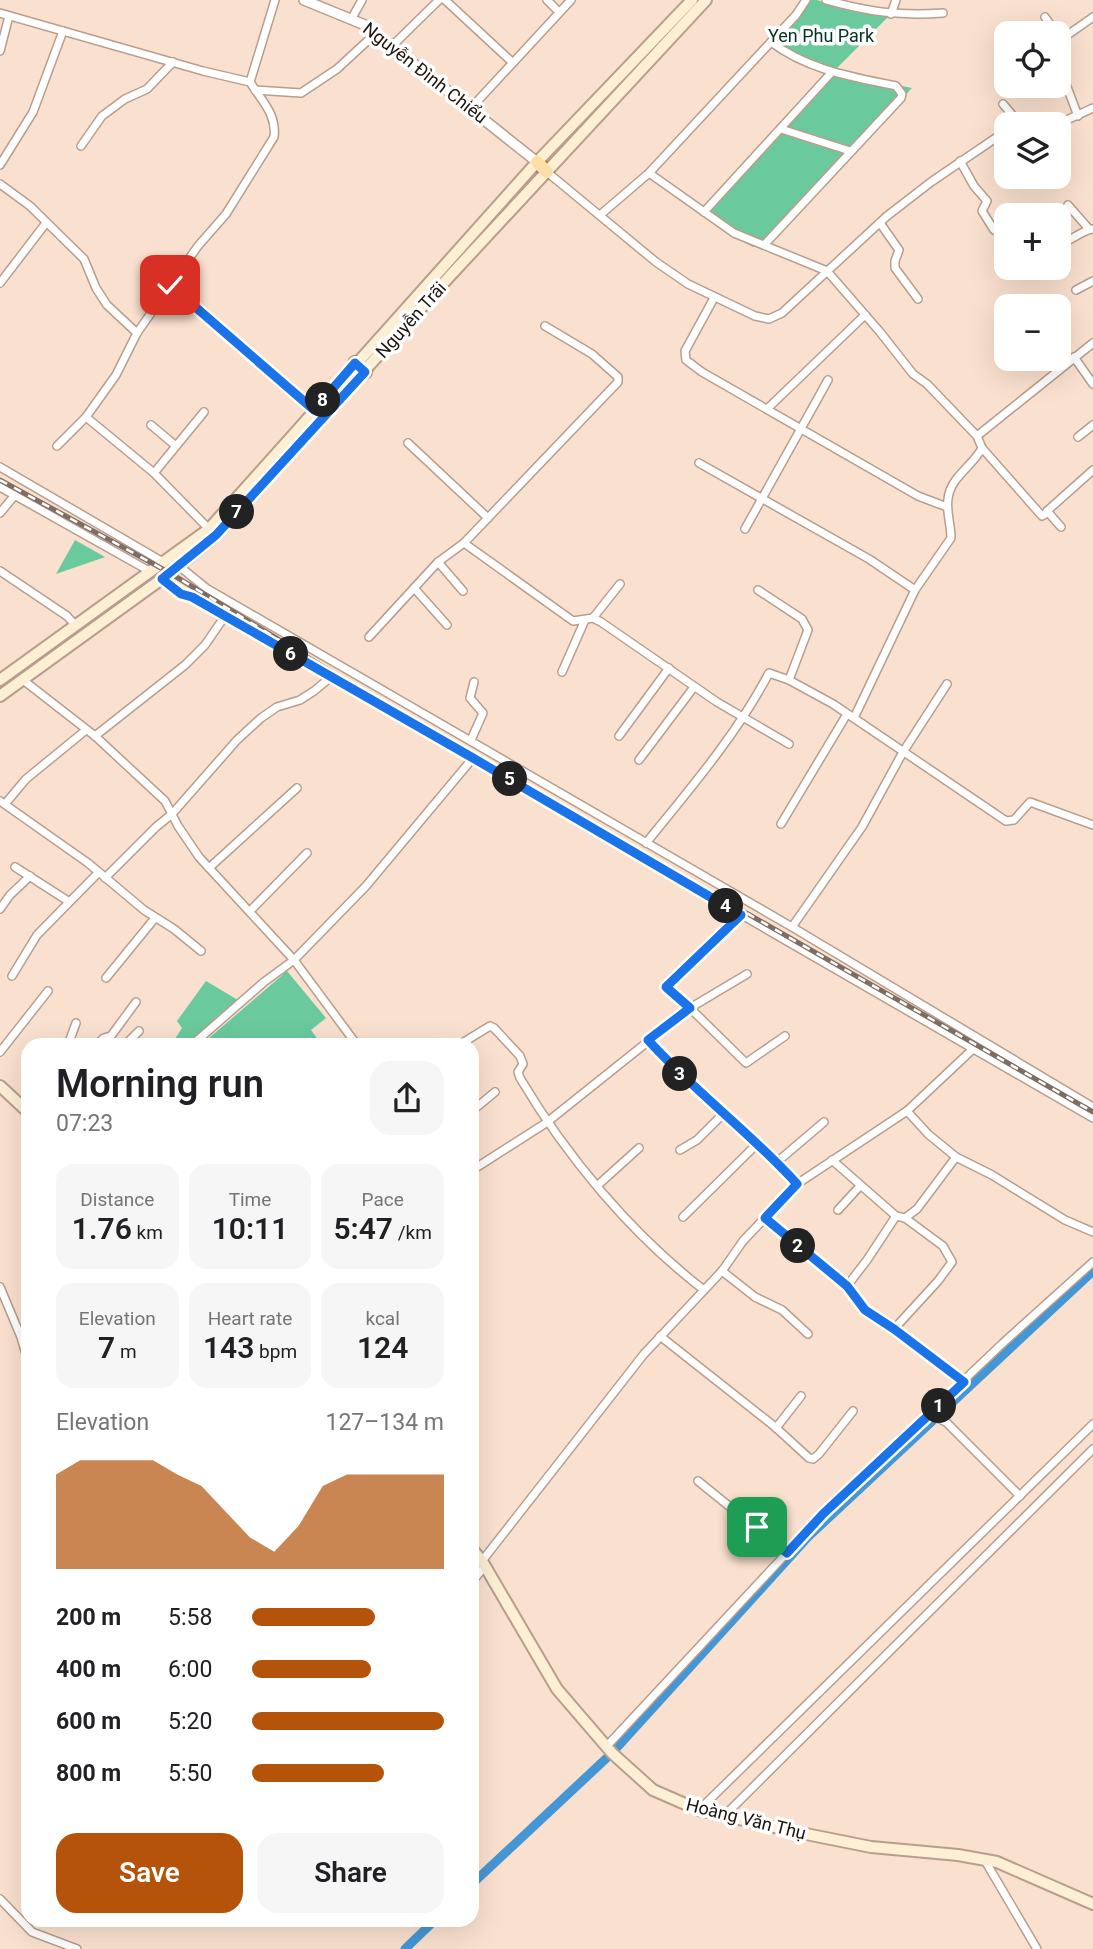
<!DOCTYPE html>
<html lang="en">
<head>
<meta charset="utf-8">
<style>
	body { margin:0; font-family:Roboto,sans-serif; background:#f6f6f6; color:#202124; height:100vh; display:flex; flex-direction:column; font-size:26px; white-space:nowrap }
	* { box-sizing:border-box; margin:0 }
	p { font-size:23px; color:#757577 }
	.icon { flex:none; width:38px; height:38px; fill:none; stroke:currentColor; stroke-width:2; stroke-linecap:round; stroke-linejoin:round }
	.map { position:relative; flex:1; overflow:hidden }
	.drawer { position:absolute; left:21px; top:1038px; width:458px; height:889px; display:flex; flex-direction:column; background:#fff; border-radius:21px; box-shadow:0 7px 28px #0002 }
	.drawer>* { flex:none }
	.fabs { position:absolute; left:994px; top:21px; display:grid; gap:14px }
	.fabs a { display:grid; place-items:center; width:77px; height:77px; border-radius:14px; background:#fff; box-shadow:0 7px 28px #0002; font-size:35px }
	.pin { position:absolute; display:grid; place-items:center; width:60px; height:60px; color:#fff; margin:-30px; border-radius:14px; box-shadow:0 4px 10px #0006 }
	.km { position:absolute; width:35px; height:35px; margin:-18px; border-radius:50%; background:#222; color:#fff; font-size:19px; line-height:35px; text-align:center }
	.round { display:grid; place-items:center; flex:none; width:74px; height:74px; border-radius:21px; background:#f6f6f6 }
	.overview { display:flex; align-items:center; justify-content:space-between; height:119px; padding:0 35px }
	h1 { font-size:38px; font-weight:600; line-height:52px }
	.figures { display:grid; grid-template-columns:repeat(3,1fr); gap:10px; height:119px; padding:7px 35px }
	.figures div { display:grid; align-content:center; border-radius:18px; background:#f6f6f6; text-align:center }
	.figures b { font-size:30px; font-weight:600 }
	.figures small { font-size:19px; font-weight:400 }
	.figures p { font-size:19px }
	.chart { height:196px; padding:14px 35px }
	.chart p { display:flex; justify-content:space-between }
	.chart svg { width:100%; height:126px; margin-top:7px; fill:#b45309; opacity:.7 }
	.button { display:flex; gap:14px; margin-top:auto; padding:14px 35px }
	.button a { flex:1; height:80px; border-radius:21px; background:#b45309; color:#fff; font-size:28px; font-weight:600; line-height:80px; text-align:center }
	.button a+a { background:#f6f6f6; color:#202124 }
	ul { padding:0 35px; list-style:none; font-size:23px }
	li { display:grid; grid-template-columns:112px 84px 1fr; align-items:center; height:52px }
	li i { height:18px; border-radius:9px; background:#b45309 }
	.map>svg:first-child { display:block }
	.green { fill:#6aca9d }
	.lines { fill:none; stroke-linecap:round; stroke-linejoin:round }
	.canal { stroke:#4596d4; stroke-width:9 }
	.minor-casing { stroke:#b79e8e; stroke-width:10 }
	.tertiary-casing { stroke:#b79e8e; stroke-width:12 }
	.secondary-casing { stroke:#b79e8e; stroke-width:14 }
	.primary-casing { stroke:#ab8a4e; stroke-width:16 }
	.minor { stroke:#fff; stroke-width:7 }
	.tertiary { stroke:#fff; stroke-width:9 }
	.secondary { stroke:#fdefd4; stroke-width:10 }
	.primary { stroke:#fbdfa9; stroke-width:12 }
	.rail-casing { stroke:#7e6d62; stroke-width:5 }
	.rail { stroke:#fff; stroke-width:2.5; stroke-dasharray:8; stroke-linecap:butt }
	.route-casing { stroke:#fff; stroke-width:14 }
	.route { stroke:#1a73e8; stroke-width:9 }
	.labels { text-anchor:middle; stroke-width:7; stroke-linejoin:round; paint-order:stroke }
	.park-label { font-size:18px; fill:#033421; stroke:#fff }
	.street-label { font-size:18px; fill:#1d140e; stroke:#fff }
</style>
</head>
<body>
<div class="map">
<svg width="1093" height="1949" viewBox="0 0 1093 1949">
	<rect width="100%" height="100%" fill="#fae0ce"/>
	<g class="green">
		<polygon points="804,0 817,0 849,11 891,14 833,72 912,88 764,245 753,247 725,232 704,212 781,129 814,98 831,73 777,52 771,42"/>
		<polygon points="75,540 105,557 56,574"/>
		<polygon points="287,971 326,1018 311,1030 322,1045 201,1045"/>
		<polygon points="206,981 238,1000 187,1045 171,1045 182,1028 177,1021"/>
	</g>
	<g class="lines">
		<g class="canal">
			<polyline points="472,1884 612,1753 808,1537 1093,1271"/>
			<polyline points="405,1949 435,1920"/>
		</g>
		<g class="minor-casing">
			<g id="minor">
				<polyline points="445,0 512,62"/>
				<polyline points="547,0 559,12"/>
				<path d="M826,0C868,12 899,16 943,13"/>
				<path d="M0,13L203,71L250,82C261,100 277,114 274,137L226,214L198,246L137,333L116,375L86,417L57,446"/>
				<polyline points="891,14 896,0"/>
				<polyline points="1045,17 1056,33"/>
				<polyline points="352,18 362,0"/>
				<polyline points="1059,41 1093,17"/>
				<polyline points="393,45 439,0"/>
				<polyline points="0,51 9,16"/>
				<polyline points="1059,66 1078,116"/>
				<polyline points="250,82 275,0"/>
				<polyline points="255,90 301,93 337,69 376,33"/>
				<polyline points="1003,104 1019,123"/>
				<polyline points="471,108 571,0"/>
				<polyline points="1058,124 1093,108"/>
				<polyline points="781,129 850,151"/>
				<polyline points="81,146 102,116 125,99 147,89 173,62"/>
				<polyline points="960,161 974,186 987,201 982,211 994,230"/>
				<polyline points="0,165 33,112 63,31"/>
				<polyline points="547,172 656,262 688,284 755,316 769,319 782,313 887,216 931,182 1006,131"/>
				<path d="M649,173L734,233L827,271L880,332L913,374L927,384L977,436L982,448C973,466 950,477 948,499C946,511 951,525 951,538L915,590L854,718"/>
				<polyline points="0,184 30,206 84,259 96,288 107,305 137,333"/>
				<polyline points="1068,205 1089,229"/>
				<polyline points="704,212 832,72"/>
				<polyline points="600,215 649,173 796,15 806,0"/>
				<polyline points="880,223 899,250 895,261 895,268 918,299"/>
				<path d="M1059,244C1072,241 1080,231 1093,229"/>
				<path d="M764,245L901,98L902,94L896,86C853,77 808,70 771,42"/>
				<polyline points="0,283 46,223"/>
				<polyline points="170,285 314,410"/>
				<polyline points="1076,290 1093,281"/>
				<polyline points="714,298 685,351 686,360 702,372 918,496 947,507"/>
				<polyline points="1074,357 1093,384"/>
				<polyline points="767,409 865,315"/>
				<polyline points="86,417 154,473 209,529"/>
				<polyline points="151,425 176,446"/>
				<polyline points="977,436 1093,343"/>
				<polyline points="1078,437 1093,425"/>
				<polyline points="408,443 488,518"/>
				<polyline points="982,448 1042,516 1047,513"/>
				<polyline points="699,463 869,559 915,590"/>
				<polyline points="0,467 163,562"/>
				<polyline points="154,473 204,412"/>
				<polyline points="0,487 151,572"/>
				<polyline points="0,513 15,495"/>
				<polyline points="1061,527 1047,511 1093,470"/>
				<polyline points="745,529 828,380"/>
				<polyline points="464,543 573,621 593,618 601,622 717,702 789,744"/>
				<polyline points="438,562 463,591"/>
				<polyline points="179,566 206,588 792,927 1093,1107"/>
				<polyline points="0,571 67,616 76,626"/>
				<polyline points="162,579 181,594 192,597 1093,1118"/>
				<polyline points="414,588 447,625"/>
				<polyline points="758,590 802,619 808,630 789,680"/>
				<polyline points="593,618 620,584"/>
				<polyline points="369,637 438,562 464,543 618,382 618,377 592,354 545,326"/>
				<polyline points="562,672 585,620"/>
				<polyline points="23,680 95,736 165,801 178,826 199,857 294,960 357,1045"/>
				<polyline points="95,736 185,665 205,645 225,616"/>
				<polyline points="619,736 669,668"/>
				<polyline points="471,740 483,713 470,698 474,682"/>
				<polyline points="639,760 694,687"/>
				<polyline points="0,801 88,863 144,910 174,929 201,951"/>
				<polyline points="5,804 26,779 86,730"/>
				<polyline points="781,824 847,714"/>
				<path d="M646,843C690,789 737,734 769,673L789,680L833,704L1006,821L1014,820L1030,802L1093,825"/>
				<polyline points="15,867 68,901"/>
				<polyline points="209,868 297,788"/>
				<polyline points="105,878 156,827 172,814 237,740 261,718 277,707 300,700 314,691 331,677"/>
				<polyline points="0,909 10,895 30,876"/>
				<polyline points="250,911 307,853"/>
				<polyline points="741,915 666,987 690,1008 747,974"/>
				<polyline points="792,927 862,827 903,752 947,684"/>
				<polyline points="12,976 37,935 98,873"/>
				<polyline points="106,978 155,918"/>
				<path d="M648,1040C695,1091 751,1133 797,1184"/>
				<polyline points="68,1045 76,1023"/>
				<polyline points="96,1045 104,1038 111,1036 136,1002"/>
				<polyline points="125,1045 139,1031"/>
				<polyline points="192,1045 264,982 294,960 366,886 473,758"/>
				<path d="M459,1045L490,1026L494,1028L520,1056L523,1064L518,1072L520,1078C567,1157 631,1234 704,1290"/>
				<polyline points="0,1052 48,991"/>
				<polyline points="472,1111 495,1092"/>
				<polyline points="907,1111 928,1134 956,1157 992,1175 1065,1220 1093,1232"/>
				<polyline points="680,1150 697,1140 723,1114"/>
				<polyline points="832,1160 896,1216 905,1218 917,1209 956,1157"/>
				<polyline points="777,1162 824,1122"/>
				<polyline points="472,1167 474,1169 546,1123 690,1008 746,1063 785,1036"/>
				<polyline points="598,1185 639,1148"/>
				<polyline points="838,1210 860,1186"/>
				<polyline points="683,1217 757,1144"/>
				<polyline points="765,1218 847,1286 865,1310 910,1340 964,1382"/>
				<polyline points="722,1271 755,1297 782,1310 808,1334"/>
				<polyline points="847,1286 867,1260 896,1216"/>
				<polyline points="0,1287 21,1337 28,1361"/>
				<polyline points="894,1329 938,1281 952,1262 943,1246 905,1218"/>
				<polyline points="660,1336 774,1426 809,1458 813,1459 819,1454 853,1411"/>
				<polyline points="930,1414 946,1422 1020,1496"/>
				<polyline points="776,1428 801,1396"/>
				<polyline points="698,1481 787,1553"/>
				<polyline points="482,1561 644,1354 722,1271 743,1241 797,1184 907,1111 973,1049"/>
				<polyline points="472,1582 484,1567"/>
				<polyline points="606,1747 823,1514 1003,1343 1093,1262"/>
				<polyline points="699,1810 1093,1424"/>
				<polyline points="724,1816 1093,1449"/>
				<polyline points="984,1859 1037,1949"/>
				<polyline points="0,1899 32,1932 77,1949"/>
			</g>
		</g>
		<g class="tertiary-casing">
			<polyline id="tertiary" points="304,0 365,25 537,162"/>
		</g>
		<g class="secondary-casing">
			<g id="secondary">
				<polyline points="0,680 209,529 537,162 692,0"/>
				<polyline points="0,696 170,573 216,535 449,277 706,0"/>
				<polyline points="0,1086 28,1112"/>
				<polyline points="472,1549 482,1561 557,1689 612,1753 653,1790 699,1810 801,1833 871,1847 958,1855 997,1862 1093,1904"/>
			</g>
		</g>
		<g class="primary-casing">
			<g id="primary">
				<polyline points="537,162 547,172"/>
				<polyline points="355,363 365,372"/>
			</g>
		</g>
		<use href="#minor" class="minor"/>
		<use href="#tertiary" class="tertiary"/>
		<use href="#secondary" class="secondary"/>
		<use href="#primary" class="primary"/>
		<g class="rail-casing">
			<polyline id="rail" points="0,480 170,573 400,714 1093,1112"/>
		</g>
		<use href="#rail" class="rail"/>
	</g>
	<g class="lines">
		<g class="route-casing">
			<path id="route" d="M170,285L314,410L355,363L365,372L216,535L162,579L181,594L192,597L473,758L741,915L666,987L690,1008L648,1040C695,1092 751,1133 797,1184L765,1218L847,1286L865,1310L894,1329L964,1382L823,1514L787,1553L757,1527"/>
		</g>
		<use href="#route" class="route"/>
	</g>
	<g class="labels">
		<g class="park-label">
			<text x="821" y="42">Yen Phu Park</text>
		</g>
		<g class="street-label">
			<text transform="translate(425 73) rotate(38)" y="6">Nguyễn Đình Chiểu</text>
			<text transform="translate(411 320) rotate(-48)" y="6">Nguyễn Trãi</text>
			<text transform="translate(746 1819) rotate(14)" y="6">Hoàng Văn Thụ</text>
		</g>
	</g>
</svg>
<div class="fabs">
<a><svg class="icon" aria-label="locate" viewBox="0 0 24 24"><circle cx="12" cy="12" r="6"/><path d="M12 2v4M12 18v4M2 12h4M18 12h4"/></svg></a>
<a><svg class="icon" aria-label="layers" viewBox="0 0 24 24"><path d="M12 4l9 5-9 5-9-5zM3 14l9 5 9-5"/></svg></a>
<a>+</a>
<a>−</a>
</div>
<div class="pin" style="left:757px;top:1527px;background:#1e9e55"><svg class="icon" aria-label="arrive" viewBox="0 0 24 24"><path d="M6 21V4h12l-3 4 3 4H6"/></svg></div>
<div class="pin" style="left:170px;top:285px;background:#d93025"><svg class="icon" aria-label="check" viewBox="0 0 24 24"><path d="M5 12l5 5 9-10"/></svg></div>
<b class="km" style="left:939px;top:1406px">1</b>
<b class="km" style="left:798px;top:1246px">2</b>
<b class="km" style="left:680px;top:1074px">3</b>
<b class="km" style="left:726px;top:906px">4</b>
<b class="km" style="left:510px;top:779px">5</b>
<b class="km" style="left:291px;top:654px">6</b>
<b class="km" style="left:237px;top:512px">7</b>
<b class="km" style="left:323px;top:400px">8</b>
<section class="drawer">
<div class="overview"><div><h1>Morning run</h1><p>07:23</p></div><a class="round"><svg class="icon" aria-label="share" viewBox="0 0 24 24"><path d="M12 15V3M7 8l5-5 5 5M5 13v7h14v-7"/></svg></a></div>
<div class="figures">
<div><p>Distance</p><b>1.76<small> km</small></b></div>
<div><p>Time</p><b>10:11</b></div>
<div><p>Pace</p><b>5:47<small> /km</small></b></div>
</div>
<div class="figures">
<div><p>Elevation</p><b>7<small> m</small></b></div>
<div><p>Heart rate</p><b>143<small> bpm</small></b></div>
<div><p>kcal</p><b>124</b></div>
</div>
<div class="chart"><p><span>Elevation</span>127–134 m</p>
<svg viewBox="0 0 160 44" preserveAspectRatio="none"><path d="M0 44V11L10 6L20 6L30 6L40 6L50 11L60 15L70 24L80 33L90 38L100 29L110 15L120 11L130 11L140 11L150 11L160 11V44z"/></svg>
</div>
<ul>
<li><b>200 m</b>5:58<i style="width:64%"></i></li>
<li><b>400 m</b>6:00<i style="width:62%"></i></li>
<li><b>600 m</b>5:20<i style="width:100%"></i></li>
<li><b>800 m</b>5:50<i style="width:69%"></i></li>
</ul>
<div class="button"><a>Save</a><a>Share</a></div>
</section>
</div>
</body>
</html>
